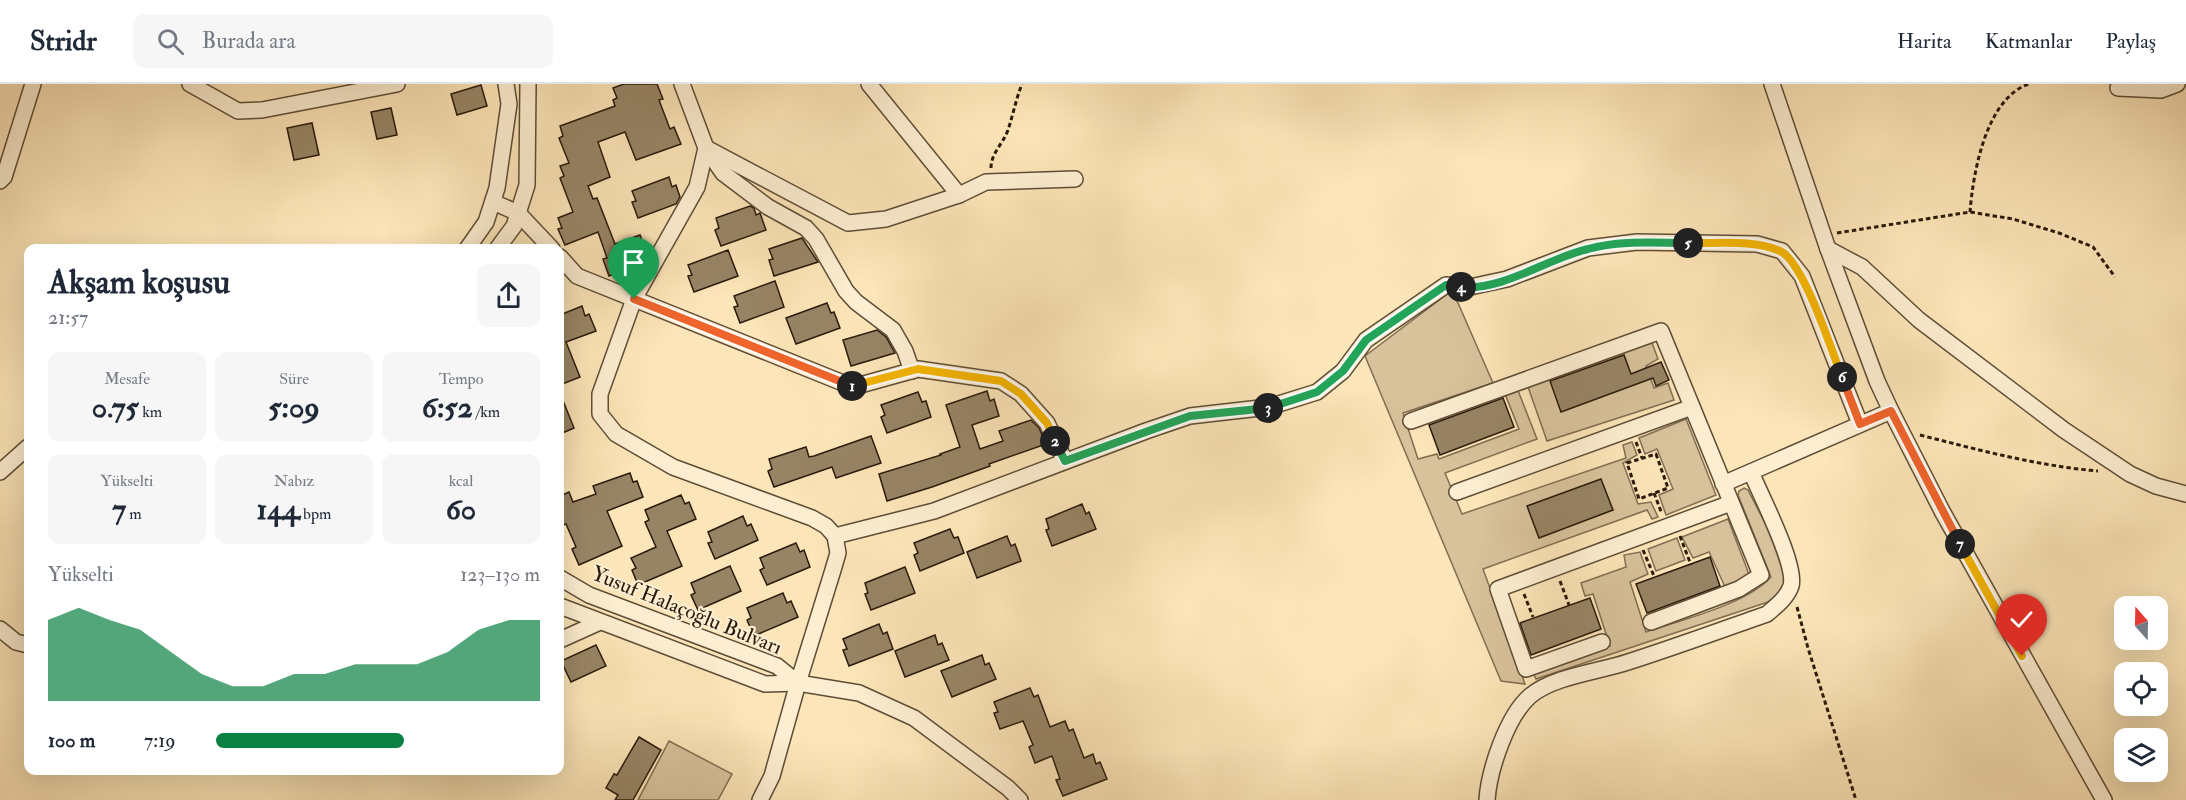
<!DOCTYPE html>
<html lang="tr">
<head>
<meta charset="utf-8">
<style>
	body { margin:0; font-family:"IM FELL Double Pica",serif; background:#f6f6f7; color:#1f2937; height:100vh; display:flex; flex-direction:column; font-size:22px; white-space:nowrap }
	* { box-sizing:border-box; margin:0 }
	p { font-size:20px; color:#747a83 }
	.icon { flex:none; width:33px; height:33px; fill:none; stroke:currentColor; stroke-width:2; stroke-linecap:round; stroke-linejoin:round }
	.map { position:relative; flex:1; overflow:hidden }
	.panel { position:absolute; left:24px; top:160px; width:540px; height:531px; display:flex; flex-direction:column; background:#fff; border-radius:12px; box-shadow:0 6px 24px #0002 }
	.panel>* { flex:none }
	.needle { width:39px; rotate:340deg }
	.buttons { position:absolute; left:2114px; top:512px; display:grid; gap:12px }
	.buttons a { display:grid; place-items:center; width:54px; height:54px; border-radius:12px; background:#fff; box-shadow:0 6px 24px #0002; font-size:30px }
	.pin { position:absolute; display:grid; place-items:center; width:51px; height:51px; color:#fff; margin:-62px -26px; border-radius:50% 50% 50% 0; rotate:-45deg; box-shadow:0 0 6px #0007 }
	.pin .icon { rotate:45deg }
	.km { position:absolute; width:30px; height:30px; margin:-15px; border-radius:50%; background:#222; color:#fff; font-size:16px; line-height:30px; text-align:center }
	.round { display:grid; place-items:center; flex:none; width:63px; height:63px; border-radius:12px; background:#f6f6f7 }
	.headline { display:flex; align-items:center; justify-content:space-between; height:102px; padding:0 24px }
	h1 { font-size:33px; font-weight:800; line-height:45px }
	.figures { display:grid; grid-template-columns:repeat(3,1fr); gap:9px; height:102px; padding:6px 24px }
	.figures div { display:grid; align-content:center; border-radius:12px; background:#f6f6f7; text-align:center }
	.figures b { font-size:30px; font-weight:800 }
	.figures small { font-size:16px; font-weight:400 }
	.figures p { font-size:16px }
	.chart { height:168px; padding:12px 24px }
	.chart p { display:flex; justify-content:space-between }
	.chart svg { width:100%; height:108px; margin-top:6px; fill:#0b8043; opacity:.7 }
	ul { padding:0 24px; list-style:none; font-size:20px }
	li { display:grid; grid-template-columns:96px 72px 1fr; align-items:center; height:45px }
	li i { height:15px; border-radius:8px; background:#0b8043 }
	header { display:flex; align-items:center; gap:36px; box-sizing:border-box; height:84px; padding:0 30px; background:#fff; border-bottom:2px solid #e0e1e3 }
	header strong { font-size:28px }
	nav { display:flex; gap:33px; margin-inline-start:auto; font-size:21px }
	.search { width:420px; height:54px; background:#f6f6f7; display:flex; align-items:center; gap:15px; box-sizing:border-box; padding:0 21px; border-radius:12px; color:#747a83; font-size:22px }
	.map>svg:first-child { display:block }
	.green { fill:#d8c29b; stroke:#816e53; stroke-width:1.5 }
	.building { fill:#978465; stroke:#2a1a0b; stroke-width:1.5 }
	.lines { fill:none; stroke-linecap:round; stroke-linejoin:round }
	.minor-casing { stroke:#5e4d36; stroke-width:18 }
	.path { stroke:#2a1a0b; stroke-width:3; stroke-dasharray:4.5 3; stroke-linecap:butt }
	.minor { stroke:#fdeed1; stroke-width:15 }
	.split-1-casing { stroke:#fff; stroke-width:12 }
	.split-2-casing { stroke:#fff; stroke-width:12 }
	.split-3-casing { stroke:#fff; stroke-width:12 }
	.split-4-casing { stroke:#fff; stroke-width:12 }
	.split-5-casing { stroke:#fff; stroke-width:12 }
	.split-6-casing { stroke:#fff; stroke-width:12 }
	.split-7-casing { stroke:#fff; stroke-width:12 }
	.split-8-casing { stroke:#fff; stroke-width:12 }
	.split-1 { stroke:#f0652b; stroke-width:8 }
	.split-2 { stroke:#f5b400; stroke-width:8 }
	.split-3 { stroke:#22a559; stroke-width:8 }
	.split-4 { stroke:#22a559; stroke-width:8 }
	.split-5 { stroke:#22a559; stroke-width:8 }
	.split-6 { stroke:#f5b400; stroke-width:8 }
	.split-7 { stroke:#f0652b; stroke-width:8 }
	.split-8 { stroke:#f5b400; stroke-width:8 }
	.labels { text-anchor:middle; stroke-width:4.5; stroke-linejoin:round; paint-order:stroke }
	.street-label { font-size:21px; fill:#2a1a0b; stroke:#fdeed1 }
</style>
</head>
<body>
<header>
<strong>Stridr</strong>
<div class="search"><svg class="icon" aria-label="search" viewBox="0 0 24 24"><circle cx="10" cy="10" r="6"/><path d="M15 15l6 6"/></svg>Burada ara</div>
<nav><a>Harita</a><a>Katmanlar</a><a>Paylaş</a></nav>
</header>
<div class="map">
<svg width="2186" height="716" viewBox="0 0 2186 716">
	<rect width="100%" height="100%" fill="#fce5b8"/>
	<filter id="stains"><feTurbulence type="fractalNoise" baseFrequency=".00333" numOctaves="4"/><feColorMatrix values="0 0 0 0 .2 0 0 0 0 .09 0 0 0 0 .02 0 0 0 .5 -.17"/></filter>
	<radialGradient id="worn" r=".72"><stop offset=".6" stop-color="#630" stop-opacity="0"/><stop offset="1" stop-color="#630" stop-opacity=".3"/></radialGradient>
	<g class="green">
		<polygon points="1450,208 1458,219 1493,299 1403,329 1418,375 1437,370 1439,375 1519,345 1505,310 1517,304 1537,355 1445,389 1462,430 1626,374 1623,361 1632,358 1637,371 1623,379 1638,420 1651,418 1658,433 1652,435 1647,426 1483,485 1525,600 1501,597 1365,272"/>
		<polygon points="1651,256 1658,275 1646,282 1654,304 1668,299 1674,316 1547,357 1527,300"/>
		<polygon points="1686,335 1716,411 1666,431 1659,411 1673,405 1657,365 1645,370 1639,354"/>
		<path d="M1744,404L1748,406C1758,426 1787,477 1785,497C1783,507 1775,513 1768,518L1536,595L1533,589L1610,562L1593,510L1585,512L1581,499L1626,483L1624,471L1640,468L1648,490L1630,498L1646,548C1681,536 1747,520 1771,493L1738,411L1739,407Z"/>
		<polygon points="1728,435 1750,493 1726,505 1709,468 1693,474 1682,453"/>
		<polygon points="1677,454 1685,476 1656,487 1648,465"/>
		<polygon points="669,657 732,690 718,716 638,716"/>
	</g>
	<g class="building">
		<polygon points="624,0 657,0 663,15 659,16 670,45 674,43 681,60 636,76 625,48 598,58 610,93 588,102 593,115 597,114 615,160 640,151 644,161 647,159 650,166 643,179 609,192 603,175 607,174 598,148 565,161 558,145 562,144 558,134 573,128 560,94 564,92 560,82 569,79 559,54 563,52 560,42 615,22 613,16 617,14 613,4"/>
		<polygon points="481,1 487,22 457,31 451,10"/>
		<polygon points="391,24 397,51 377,55 371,28"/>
		<polygon points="312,39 319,71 294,76 287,44"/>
		<polygon points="669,93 672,103 676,101 680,113 676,120 638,134 632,118 636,117 632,107"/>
		<polygon points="750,122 754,124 756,131 760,129 766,146 721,162 715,146 719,144 716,134"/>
		<polygon points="802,154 818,178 774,192 769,176 773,175 769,165"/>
		<polygon points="728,166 738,192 694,208 688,192 692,191 688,181"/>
		<polygon points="775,197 784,223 740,239 734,223 738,222 734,212"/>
		<polygon points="827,219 831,229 834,228 840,244 796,260 786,234"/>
		<polygon points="582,222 585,232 589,230 596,247 566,258 580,293 560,301 560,231"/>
		<polygon points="877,246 886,253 895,269 851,282 843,256"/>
		<polygon points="1624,271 1631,290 1661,278 1669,296 1656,302 1653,294 1561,328 1550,297"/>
		<polygon points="987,307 990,317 994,315 999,332 972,341 980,365 1003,357 999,347 1031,336 1039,344 1046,360 989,380 990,382 932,403 887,417 879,390 941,371 940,370 960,363 946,321"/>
		<polygon points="918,308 922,318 926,317 931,333 887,349 881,333 885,331 881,321"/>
		<polygon points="560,309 574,344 560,350"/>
		<polygon points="1503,314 1514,343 1440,371 1429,341"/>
		<polygon points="871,352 881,379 836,394 832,383 774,403 768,387 772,385 769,375 806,363 809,373 814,372"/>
		<polygon points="630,389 633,398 637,397 643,413 607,427 622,462 579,481 572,465 576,463 566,440 560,442 560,412 569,408 573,418 596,410 593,402"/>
		<polygon points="1601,395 1613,426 1539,454 1527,422"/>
		<polygon points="681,411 685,420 689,418 696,435 667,447 682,482 638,501 632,486 636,484 631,474 656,463 645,438 649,436 645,426"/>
		<polygon points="1082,420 1086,430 1089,428 1096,445 1052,462 1046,446 1049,445 1046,435"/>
		<polygon points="743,432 747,442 751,440 758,456 715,475 708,459 712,458 708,448"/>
		<polygon points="950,445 954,454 958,453 964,469 920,487 914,471 918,469 914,459"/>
		<polygon points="1007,452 1011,462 1015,460 1021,477 977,494 967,468"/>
		<polygon points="796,459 800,468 804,466 810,483 767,501 760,486 764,484 760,474"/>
		<polygon points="1710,473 1720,502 1647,529 1636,500"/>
		<polygon points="730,482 741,507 698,526 691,511 695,509 691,499"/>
		<polygon points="905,483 915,509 871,526 865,510 868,509 865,499"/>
		<polygon points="783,509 787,519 791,517 798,533 754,552 747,536 751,534 747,524"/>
		<polygon points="1590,514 1601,545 1531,571 1520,539"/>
		<polygon points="879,540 883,550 887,548 893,565 849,582 843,566 847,565 843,555"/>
		<polygon points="935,551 938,561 942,559 949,576 905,593 895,567"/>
		<polygon points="596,561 606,582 571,598 561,577"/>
		<polygon points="982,571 985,581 989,579 996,595 952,613 941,587"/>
		<polygon points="1030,604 1034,613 1038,611 1050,643 1065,637 1069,647 1073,645 1084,674 1093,670 1096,680 1100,678 1107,695 1063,712 1056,696 1060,695 1052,672 1035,679 1029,663 1033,661 1023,637 1000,645 994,629 998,628 994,618"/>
		<polygon points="639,653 661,666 633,716 615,716 618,711 606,704 614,690 617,691"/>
	</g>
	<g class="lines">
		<g class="minor-casing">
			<g id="minor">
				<polyline points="190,0 238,27 262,26 397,0"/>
				<polyline points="682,0 706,64 697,103 634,215 600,310 600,330 616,350 673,383 812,434 826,442 835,452"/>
				<polyline points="869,0 959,111"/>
				<polyline points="1772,0 1828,165 1877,297 1891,327 1942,427 2104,716"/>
				<polyline points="2118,4 2161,6 2177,0"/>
				<polyline points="706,64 848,139 886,135 959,111 986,98 1075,95"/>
				<polyline points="707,66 723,89 768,123 806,144 816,155 846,207 856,218 893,246 905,267 912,287"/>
				<polyline points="0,97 4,93 33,0"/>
				<polyline points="493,118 518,129 552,165"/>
				<polyline points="467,165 486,138 497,104 509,20 506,0"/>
				<polyline points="497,165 514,142 527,101 528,0"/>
				<polyline points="1828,165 1862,183 1919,236 2064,346 2130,390 2156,402 2186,410"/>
				<polyline points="560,173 577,192 853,303 918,285 1001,297 1021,310 1047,339 1065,377"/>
				<polyline points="1411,337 1661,247 1761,491 1739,505 1651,538"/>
				<polyline points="0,388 28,363"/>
				<polyline points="1723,400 1891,327"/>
				<polyline points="1457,408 1692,323"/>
				<polyline points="835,452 934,427 1146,347 1190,332 1269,323 1317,308 1343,287 1366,256 1446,201 1470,203 1507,195 1588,164 1637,158 1757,160 1782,167 1802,192 1860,340"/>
				<polyline points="560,494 589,511 777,582 798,599"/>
				<polyline points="560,522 765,600 798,599 859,609 914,634 1008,704 1020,716"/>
				<polyline points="0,545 16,558 28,561"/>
				<polyline points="560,556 600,538"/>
				<polyline points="1602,558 1526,585 1498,505 1731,419"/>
				<polyline points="760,716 772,692 798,599 833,486 838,469 835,452"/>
				<path d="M1487,716C1489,686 1507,632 1530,612C1554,592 1598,588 1628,578C1675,563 1721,546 1767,530C1776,522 1787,514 1791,502C1797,481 1760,410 1751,388"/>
			</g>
		</g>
		<g class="path">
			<path d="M991,84C991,69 1003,60 1008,46C1013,31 1016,15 1022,0"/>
			<path d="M1970,128C1973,89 1986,14 2029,0"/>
			<polyline points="1837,149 1970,128 2013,135 2059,149 2093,163 2115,193"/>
			<path d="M1920,351C1979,366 2038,382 2098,387"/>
			<polyline points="1636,358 1642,374"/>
			<polygon points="1656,370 1668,404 1639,415 1627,379"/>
			<polyline points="1654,409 1662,430"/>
			<polyline points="1680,452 1691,481"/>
			<polyline points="1643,466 1654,492"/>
			<polyline points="1560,497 1569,521"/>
			<polyline points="1524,510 1533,533"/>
			<polyline points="1797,523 1808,564 1856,716"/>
		</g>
		<use href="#minor" class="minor"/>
	</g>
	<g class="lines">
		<g class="split-1-casing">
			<polyline id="split-1" points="634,215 852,302"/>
		</g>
		<g class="split-2-casing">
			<polyline id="split-2" points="852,302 918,285 1001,297 1021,310 1047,339 1055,357"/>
		</g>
		<g class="split-3-casing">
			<polyline id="split-3" points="1055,357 1065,377 1190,332 1268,324"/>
		</g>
		<g class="split-4-casing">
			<polyline id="split-4" points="1268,324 1317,308 1343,287 1366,256 1446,201 1461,203"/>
		</g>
		<g class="split-5-casing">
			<path id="split-5" d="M1461,203C1503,207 1548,174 1588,165C1620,156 1655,159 1688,159"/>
		</g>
		<g class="split-6-casing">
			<path id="split-6" d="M1688,159C1717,160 1753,155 1780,167C1804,178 1831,266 1842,293"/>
		</g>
		<g class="split-7-casing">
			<polyline id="split-7" points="1842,293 1860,340 1891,327 1960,460"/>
		</g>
		<g class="split-8-casing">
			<polyline id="split-8" points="1960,460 2022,572"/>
		</g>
		<use href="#split-1" class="split-1"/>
		<use href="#split-2" class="split-2"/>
		<use href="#split-3" class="split-3"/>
		<use href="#split-4" class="split-4"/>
		<use href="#split-5" class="split-5"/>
		<use href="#split-6" class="split-6"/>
		<use href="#split-7" class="split-7"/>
		<use href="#split-8" class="split-8"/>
	</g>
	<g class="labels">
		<g class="street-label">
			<text transform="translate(687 526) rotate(22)" y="7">Yusuf Halaçoğlu Bulvarı</text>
		</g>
	</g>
	<rect width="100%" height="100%" filter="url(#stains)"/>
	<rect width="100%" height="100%" fill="url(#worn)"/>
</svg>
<div class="buttons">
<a><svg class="needle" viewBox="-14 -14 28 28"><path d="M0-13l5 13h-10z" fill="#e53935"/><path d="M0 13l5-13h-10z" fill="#747a83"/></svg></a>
<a><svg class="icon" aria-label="locate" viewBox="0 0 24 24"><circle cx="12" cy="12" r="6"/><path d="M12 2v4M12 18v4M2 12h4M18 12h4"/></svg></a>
<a><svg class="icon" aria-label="layers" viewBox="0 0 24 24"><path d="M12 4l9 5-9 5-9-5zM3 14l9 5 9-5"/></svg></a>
</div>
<div class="pin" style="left:634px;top:215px;background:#1e9e55"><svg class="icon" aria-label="arrive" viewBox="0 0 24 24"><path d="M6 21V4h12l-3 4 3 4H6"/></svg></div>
<div class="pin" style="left:2022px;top:572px;background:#d93025"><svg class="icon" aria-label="check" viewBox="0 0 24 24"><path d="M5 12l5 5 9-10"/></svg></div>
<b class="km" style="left:852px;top:302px">1</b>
<b class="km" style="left:1055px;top:357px">2</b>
<b class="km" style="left:1268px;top:324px">3</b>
<b class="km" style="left:1461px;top:203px">4</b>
<b class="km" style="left:1688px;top:159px">5</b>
<b class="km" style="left:1842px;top:293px">6</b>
<b class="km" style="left:1960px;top:460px">7</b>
<section class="panel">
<div class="headline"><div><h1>Akşam koşusu</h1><p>21:57</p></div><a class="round"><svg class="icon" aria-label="share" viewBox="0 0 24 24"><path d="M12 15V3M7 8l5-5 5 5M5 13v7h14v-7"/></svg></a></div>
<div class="figures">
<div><p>Mesafe</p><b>0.75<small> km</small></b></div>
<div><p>Süre</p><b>5:09</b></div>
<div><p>Tempo</p><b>6:52<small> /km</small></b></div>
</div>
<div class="figures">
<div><p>Yükselti</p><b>7<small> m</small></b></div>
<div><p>Nabız</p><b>144<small> bpm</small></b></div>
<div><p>kcal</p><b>60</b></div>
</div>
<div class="chart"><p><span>Yükselti</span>123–130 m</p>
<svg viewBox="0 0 160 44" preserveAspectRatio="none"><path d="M0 44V11L10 6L20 11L30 15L40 24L50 33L60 38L70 38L80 33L90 33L100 29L110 29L120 29L130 24L140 15L150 11L160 11V44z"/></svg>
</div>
<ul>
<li><b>100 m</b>7:19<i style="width:58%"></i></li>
</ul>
</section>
</div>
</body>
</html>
